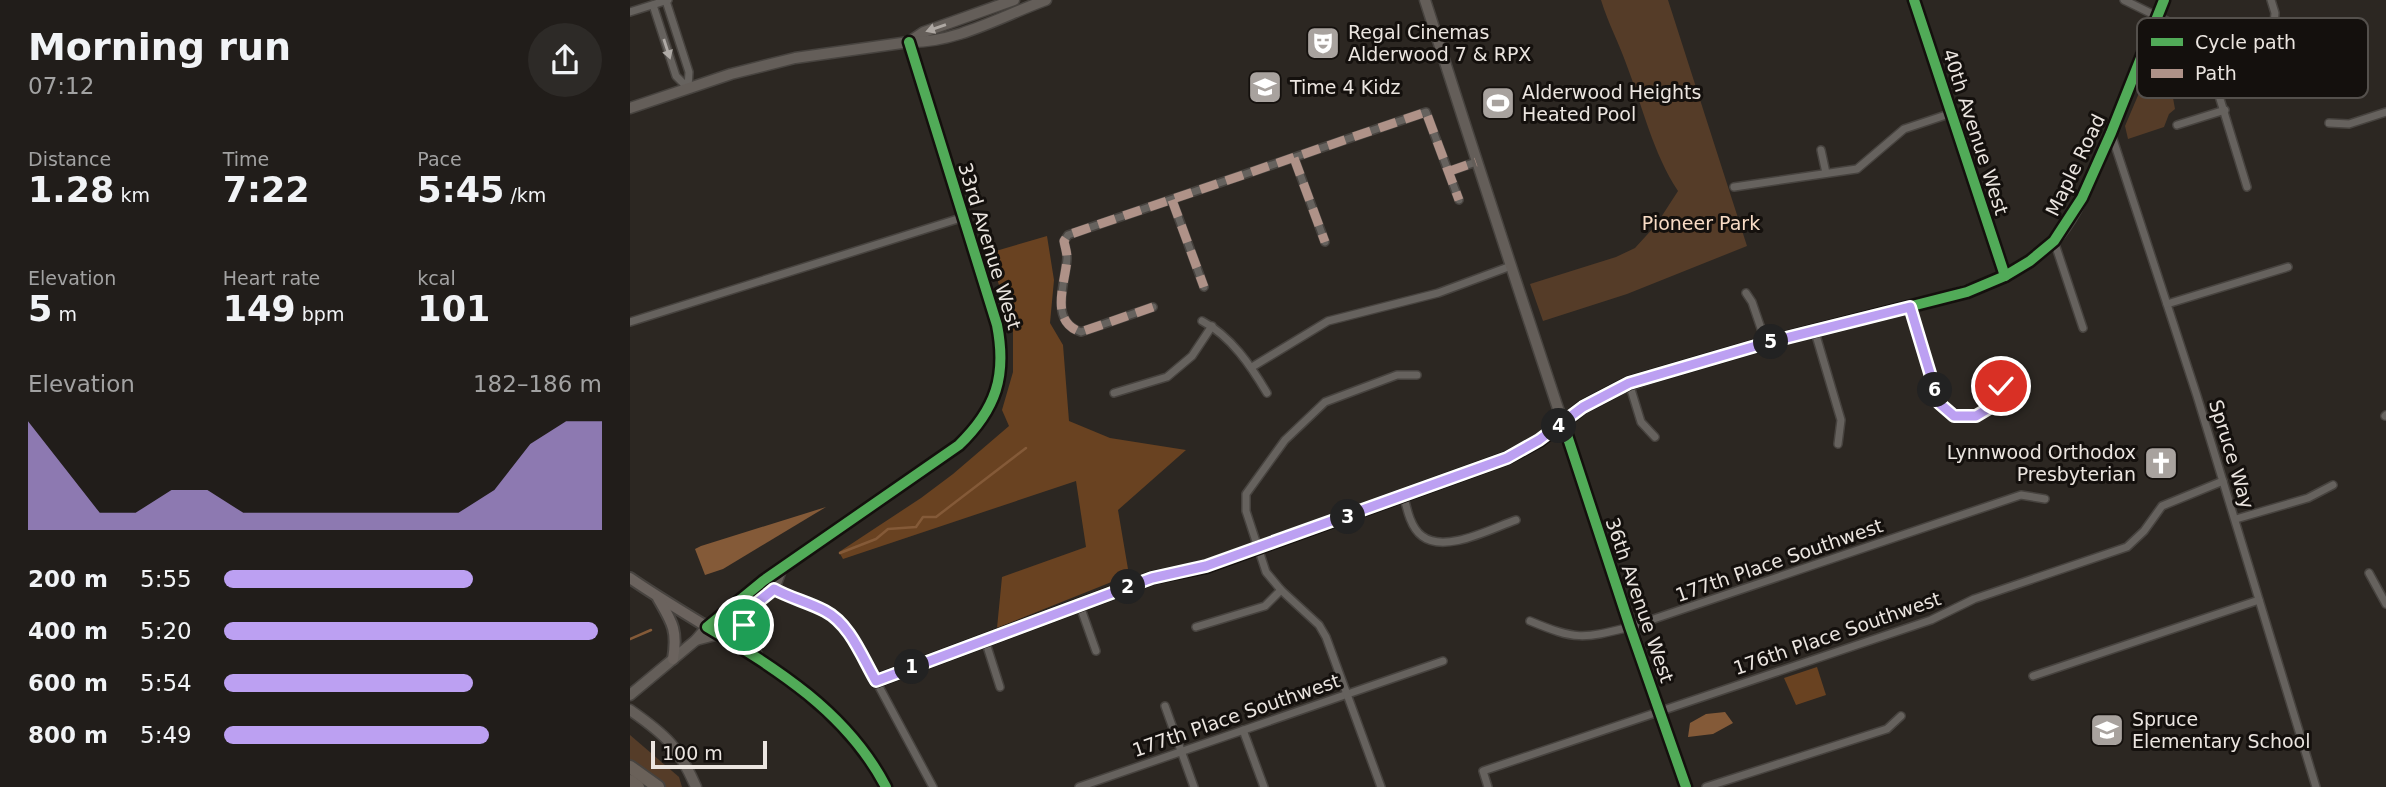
<!DOCTYPE html>
<html lang="en">
<head>
<meta charset="utf-8">
<style>
	body { margin:0; font-family:"DejaVu Sans",sans-serif; background:#2d2a27; color:#f1f3f6; height:100vh; display:flex; flex-direction:column; font-size:26px; white-space:nowrap }
	* { box-sizing:border-box; margin:0 }
	p { font-size:23px; color:#a2a2a2 }
	.icon { flex:none; width:38px; height:38px; fill:none; stroke:currentColor; stroke-width:2; stroke-linecap:round; stroke-linejoin:round }
	.map { position:relative; flex:1; overflow:hidden }
	.sheet { display:flex; flex-direction:column; background:#211d1a; width:630px }
	.sheet>* { flex:none }
	.scale { position:absolute; left:21px; bottom:18px; width:116px; box-sizing:border-box; padding-left:7px; border:4px solid #ebe5e0; border-top:0; font-size:19px; line-height:24px; white-space:nowrap; color:#ebe5e0; -webkit-text-stroke:5px #14100d; paint-order:stroke }
	.pin { position:absolute; display:grid; place-items:center; width:60px; height:60px; color:#fff; margin:-30px; border:4px solid #fff; border-radius:50%; box-shadow:0 2px 7px #0007 }
	.km { position:absolute; width:35px; height:35px; margin:-18px; border-radius:50%; background:#222; color:#fff; font-size:19px; line-height:35px; text-align:center }
	.round { display:grid; place-items:center; flex:none; width:74px; height:74px; border-radius:37px; background:#2d2a27 }
	.head { display:flex; align-items:center; justify-content:space-between; height:119px; padding:0 28px }
	h1 { font-size:38px; font-weight:700; line-height:52px }
	.figures { display:grid; grid-template-columns:repeat(3,1fr); gap:10px; height:119px; padding:7px 28px }
	.figures div { display:grid; align-content:center }
	.figures b { font-size:35px; font-weight:700 }
	.figures small { font-size:19px; font-weight:400 }
	.figures p { font-size:19px }
	.chart { height:196px; padding:14px 28px }
	.chart p { display:flex; justify-content:space-between }
	.chart svg { width:100%; height:126px; margin-top:7px; fill:#bca0f2; opacity:.7 }
	ul { padding:0 28px; list-style:none; font-size:23px }
	li { display:grid; grid-template-columns:112px 84px 1fr; align-items:center; height:52px }
	li i { height:18px; border-radius:9px; background:#bca0f2 }
	main { display:flex; flex:1; min-height:0 }
	.map>svg:first-child { display:block }
	.green { fill:#553c28 }
	.forest { fill:#694221 }
	.water { fill:#845a38 }
	.lines { fill:none; stroke-linecap:round; stroke-linejoin:round }
	.stream { stroke:#845a38; stroke-width:2.5 }
	.street-casing { stroke:#47433f; stroke-width:10 }
	.secondary-casing { stroke:#47433f; stroke-width:13 }
	.primary-casing { stroke:#47433f; stroke-width:14 }
	.highway-casing { stroke:#47433f; stroke-width:16 }
	.street { stroke:#66625e; stroke-width:7 }
	.secondary { stroke:#645e59; stroke-width:10 }
	.primary { stroke:#6b635e; stroke-width:10 }
	.highway { stroke:#6a6159; stroke-width:12 }
	.quiet { stroke:#af9288; stroke-width:9; stroke-dasharray:18 9; stroke-linecap:butt }
	.cycleway-casing { stroke:#14100d; stroke-width:15 }
	.cycleway { stroke:#51ab58; stroke-width:10 }
	.oneway { fill:#aea8a3 }
	.oneway2 { fill:#afaaa6 }
	.route-casing { stroke:#fff; stroke-width:14 }
	.route { stroke:#bca0f2; stroke-width:9 }
	.labels { text-anchor:middle; stroke-width:6; stroke-linejoin:round; paint-order:stroke }
	.poi-label { font-size:19px; fill:#ebe5e0; stroke:#14100d; text-anchor:start }
	.street-label { font-size:19px; fill:#ebe5e0; stroke:#14100d }
	.park-label { font-size:19px; fill:#f8dbc5; stroke:#14100d }
	.key { fill:#14100d; stroke:#54504c; stroke-width:2 }
	.key-label { font-size:19px; fill:#ebe5e0 }
</style>
</head>
<body>
<main>
<section class="sheet">
<div class="head"><div><h1>Morning run</h1><p>07:12</p></div><a class="round"><svg class="icon" aria-label="share" viewBox="0 0 24 24"><path d="M12 15V3M7 8l5-5 5 5M5 13v7h14v-7"/></svg></a></div>
<div class="figures">
<div><p>Distance</p><b>1.28<small> km</small></b></div>
<div><p>Time</p><b>7:22</b></div>
<div><p>Pace</p><b>5:45<small> /km</small></b></div>
</div>
<div class="figures">
<div><p>Elevation</p><b>5<small> m</small></b></div>
<div><p>Heart rate</p><b>149<small> bpm</small></b></div>
<div><p>kcal</p><b>101</b></div>
</div>
<div class="chart"><p><span>Elevation</span>182–186 m</p>
<svg viewBox="0 0 160 44" preserveAspectRatio="none"><path d="M0 44V6L10 22L20 38L30 38L40 30L50 30L60 38L70 38L80 38L90 38L100 38L110 38L120 38L130 30L140 14L150 6L160 6V44z"/></svg>
</div>
<ul>
<li><b>200 m</b>5:55<i style="width:66%"></i></li>
<li><b>400 m</b>5:20<i style="width:99%"></i></li>
<li><b>600 m</b>5:54<i style="width:66%"></i></li>
<li><b>800 m</b>5:49<i style="width:70%"></i></li>
</ul>
</section>
<div class="map">
<svg width="1756" height="787" viewBox="0 0 1756 787">
	<rect width="100%" height="100%" fill="#2c2722"/>
	<g class="green">
		<path d="M971,0H1038L1117,246L997,294L913,321L900,284L986,257L1005,248L1026,225L1048,191C1023,153 1013,108 997,66C989,43 978,23 971,0Z"/>
		<polygon points="1535,32 1559,40 1564,48 1538,70 1545,109 1539,114 1534,127 1498,139 1495,126"/>
		<polygon points="0,735 49,777 52,787 0,787"/>
	</g>
	<g class="forest">
		<polygon points="417,236 424,280 420,323 433,345 439,421 480,438 556,450 488,510 499,575 367,628 372,577 456,547 446,481 213,559 209,552 291,498 323,474 379,426 372,410 383,372 383,330 359,253"/>
		<polygon points="1187,667 1196,695 1166,705 1154,678"/>
	</g>
	<g class="water">
		<polygon points="196,507 93,569 75,575 65,549 71,546"/>
		<polygon points="1095,712 1103,723 1083,734 1058,737 1060,723 1076,714"/>
	</g>
	<g class="lines">
		<g class="stream">
			<polyline points="210,553 246,539 258,529 286,527 293,517 306,517 396,448"/>
			<polyline points="0,639 21,630"/>
		</g>
		<g class="street-casing">
			<g id="street">
				<polyline points="1494,0 1561,33 1575,50 1617,187"/>
				<polyline points="36,1 59,72 58,88"/>
				<polyline points="23,5 46,76 58,88"/>
				<polyline points="0,12 38,0"/>
				<polyline points="1575,50 1637,31 1644,24 1645,13 1641,0"/>
				<polyline points="1699,123 1719,124 1756,112"/>
				<polyline points="1547,125 1595,110"/>
				<polyline points="1481,133 1567,396 1686,787"/>
				<polyline points="1191,150 1196,173"/>
				<polyline points="664,158 695,242"/>
				<polyline points="820,171 846,162"/>
				<polyline points="1104,187 1227,169 1274,129 1322,113"/>
				<polyline points="542,200 574,287"/>
				<polyline points="1424,241 1453,328"/>
				<polyline points="1116,293 1122,302 1136,343"/>
				<polyline points="1537,304 1658,267"/>
				<path d="M523,307L451,332C418,321 436,282 437,258C437,252 435,247 434,241L438,235L796,112L829,200"/>
				<polyline points="1280,307 1309,403 1324,416 1346,416 1366,404 1371,374"/>
				<path d="M572,321C601,336 621,366 637,393"/>
				<polyline points="0,322 334,217"/>
				<polyline points="1185,332 1211,420 1208,444"/>
				<polyline points="622,367 698,321 808,293 881,266"/>
				<polyline points="999,383 1011,422 1025,437"/>
				<polyline points="484,393 537,377 562,356 582,326"/>
				<polyline points="1755,416 1756,415"/>
				<path d="M774,497C777,510 781,528 792,536C815,554 862,528 886,520"/>
				<polyline points="1606,519 1678,498 1703,485"/>
				<polyline points="1739,573 1756,604"/>
				<polyline points="133,581 155,595 194,610 209,620 219,633 246,681 303,787"/>
				<polyline points="450,606 466,651"/>
				<path d="M900,621C946,640 952,639 1000,627L1391,495L1415,499"/>
				<polyline points="566,627 635,606 651,590"/>
				<polyline points="355,640 370,687"/>
				<polyline points="1403,676 1629,600"/>
				<polyline points="246,681 522,578 576,567 877,458 909,441 933,423"/>
				<polyline points="535,706 564,787"/>
				<polyline points="613,730 634,787"/>
				<polyline points="449,787 813,661"/>
				<polyline points="751,787 696,637 689,625 651,590 636,572 616,511 616,494 655,440 695,402 767,375 787,375"/>
				<polyline points="858,787 853,771 1301,620 1344,599 1497,547 1514,531 1532,506 1593,481"/>
				<polyline points="1076,787 1257,729 1271,716"/>
			</g>
		</g>
		<g class="secondary-casing">
			<g id="secondary">
				<path d="M795,0C879,263 966,526 1056,787"/>
				<polyline points="1284,0 1375,276"/>
				<polyline points="279,42 294,32 384,0"/>
				<path d="M0,108L101,74L165,58L279,42C326,43 372,16 416,0"/>
				<path d="M933,423C975,388 1025,376 1077,361C1143,341 1210,325 1277,308C1329,294 1386,281 1425,240C1441,223 1452,199 1462,177C1489,119 1508,58 1534,0"/>
				<polyline points="66,640 89,634 144,589 151,570"/>
				<path d="M0,695L66,640L77,627L133,581L329,445C366,409 377,376 367,325L279,42"/>
				<path d="M0,710C36,735 48,746 66,787"/>
			</g>
		</g>
		<g class="primary-casing">
			<g id="primary">
				<path d="M0,578C91,641 202,685 256,787"/>
				<path d="M28,598C42,622 48,630 43,659"/>
				<path d="M122,607C108,629 117,637 128,658"/>
			</g>
		</g>
		<g class="highway-casing">
			<g id="highway">
				<polyline points="0,767 28,787"/>
				<polyline points="0,781 8,787"/>
			</g>
		</g>
		<use href="#street" class="street"/>
		<use href="#secondary" class="secondary"/>
		<use href="#primary" class="primary"/>
		<use href="#highway" class="highway"/>
		<g class="quiet">
			<polyline points="664,158 695,242"/>
			<polyline points="820,171 846,162"/>
			<polyline points="542,200 574,287"/>
			<path d="M523,307L451,332C418,321 436,282 437,258C437,252 435,247 434,241L438,235L796,112L829,200"/>
		</g>
		<g class="cycleway-casing">
			<g id="cycleway">
				<polyline points="1284,0 1375,276"/>
				<polyline points="933,423 1000,627 1056,787"/>
				<polyline points="246,681 522,578 576,567 877,458 909,441 953,407 999,383 1136,343 1337,292 1375,276 1400,261 1424,241 1452,198 1481,133 1534,0"/>
				<path d="M256,787C217,712 147,669 77,627L133,581L329,445C366,409 377,376 367,325L279,42"/>
			</g>
		</g>
		<use href="#cycleway" class="cycleway"/>
	</g>
	<defs><path id="oneway-solid" d="M-6-.8H1V-3.2L6.5 0L1 3.2V.8H-6Z" transform="scale(1.75)"/></defs>
	<use class="oneway" href="#oneway-solid" transform="translate(306 28) rotate(161)"/>
	<use class="oneway2" href="#oneway-solid" transform="translate(37 49) rotate(72)"/>
	<g class="lines">
		<g class="route-casing">
			<path id="route" d="M114,625L122,607L144,589C160,598 178,602 195,611C220,624 232,657 246,681L522,578L576,566L877,458L909,440L953,407L999,383L1136,343L1280,307L1309,403L1324,416H1346L1366,404L1371,386"/>
		</g>
		<use href="#route" class="route"/>
	</g>
	<defs>
		<g id="theatre-square" transform="scale(1.75)"><rect x="-9" y="-9" width="18" height="18" rx="4" fill="#a8a29e" stroke="#14100d"/><path d="M-5-5.5Q0-4 5-5.5V0Q5 5 0 6Q-5 5-5 0ZM-3.3-2.5H-1v1.5H-3.3ZM1-2.5H3.3v1.5H1ZM-2.8 1Q0 5.5 2.8 1Z" fill="#fff"/></g>
		<g id="school-square" transform="scale(1.75)"><rect x="-9" y="-9" width="18" height="18" rx="4" fill="#a8a29e" stroke="#14100d"/><path d="M0-5L7-2L0 1L-7-2ZM-4 1L0 2.5L4 1V4Q0 6-4 4Z" fill="#fff"/></g>
		<g id="stadium-square" transform="scale(1.75)"><rect x="-9" y="-9" width="18" height="18" rx="4" fill="#a8a29e" stroke="#14100d"/><path d="M0-5a6.5 5 0 1 0 0 10a6.5 5 0 1 0 0-10ZM-3.5-1.8h7v3.6h-7Z" fill="#fff"/></g>
		<g id="church-square" transform="scale(1.75)"><rect x="-9" y="-9" width="18" height="18" rx="4" fill="#a8a29e" stroke="#14100d"/><path d="M-1.2-6h2.4v3.5h3.3v2.4h-3.3V6h-2.4V-.1h-3.3v-2.4h3.3Z" fill="#fff"/></g>
	</defs>
	<g fill-rule="evenodd">
		<use href="#theatre-square" x="693" y="43"/>
		<use href="#school-square" x="635" y="87"/>
		<use href="#stadium-square" x="868" y="103"/>
		<use href="#church-square" x="1531" y="463"/>
		<use href="#school-square" x="1477" y="730"/>
	</g>
	<g class="labels">
		<g class="poi-label">
			<text x="718" y="39">Regal Cinemas<tspan x="718" dy="22">Alderwood 7 &amp; RPX</tspan></text>
			<text x="660" y="94">Time 4 Kidz</text>
			<text x="892" y="99">Alderwood Heights<tspan x="892" dy="22">Heated Pool</tspan></text>
			<text x="1506" y="459" text-anchor="end">Lynnwood Orthodox<tspan x="1506" dy="22">Presbyterian</tspan></text>
			<text x="1502" y="726">Spruce<tspan x="1502" dy="22">Elementary School</tspan></text>
		</g>
		<g class="street-label">
			<text transform="translate(1346 132) rotate(72)" y="7">40th Avenue West</text>
			<text transform="translate(1445 165) rotate(-64)" y="7">Maple Road</text>
			<text transform="translate(360 246) rotate(73)" y="7">33rd Avenue West</text>
			<text transform="translate(1602 454) rotate(73)" y="7">Spruce Way</text>
			<text transform="translate(1149 560) rotate(-19)" y="7">177th Place Southwest</text>
			<text transform="translate(1010 600) rotate(71)" y="7">36th Avenue West</text>
			<text transform="translate(1207 633) rotate(-19)" y="7">176th Place Southwest</text>
			<text transform="translate(606 715) rotate(-19)" y="7">177th Place Southwest</text>
		</g>
		<g class="park-label">
			<text x="1071" y="230">Pioneer Park</text>
		</g>
	</g>
	<rect x="1507" y="18" width="231" height="80" rx="10" class="key"/>
	<rect x="1521" y="38" width="32" height="8" fill="#51ab58"/>
	<rect x="1521" y="69" width="32" height="9" fill="#af9288"/>
	<g class="key-label">
		<text x="1565" y="49">Cycle path</text>
		<text x="1565" y="80">Path</text>
	</g>
</svg>
<div class="scale">100 m</div>
<div class="pin" style="left:114px;top:625px;background:#1e9e55"><svg class="icon" aria-label="arrive" viewBox="0 0 24 24"><path d="M6 21V4h12l-3 4 3 4H6"/></svg></div>
<div class="pin" style="left:1371px;top:386px;background:#d93025"><svg class="icon" aria-label="check" viewBox="0 0 24 24"><path d="M5 12l5 5 9-10"/></svg></div>
<b class="km" style="left:282px;top:667px">1</b>
<b class="km" style="left:498px;top:587px">2</b>
<b class="km" style="left:718px;top:517px">3</b>
<b class="km" style="left:929px;top:426px">4</b>
<b class="km" style="left:1141px;top:342px">5</b>
<b class="km" style="left:1305px;top:390px">6</b>
</div>
</main>
</body>
</html>
